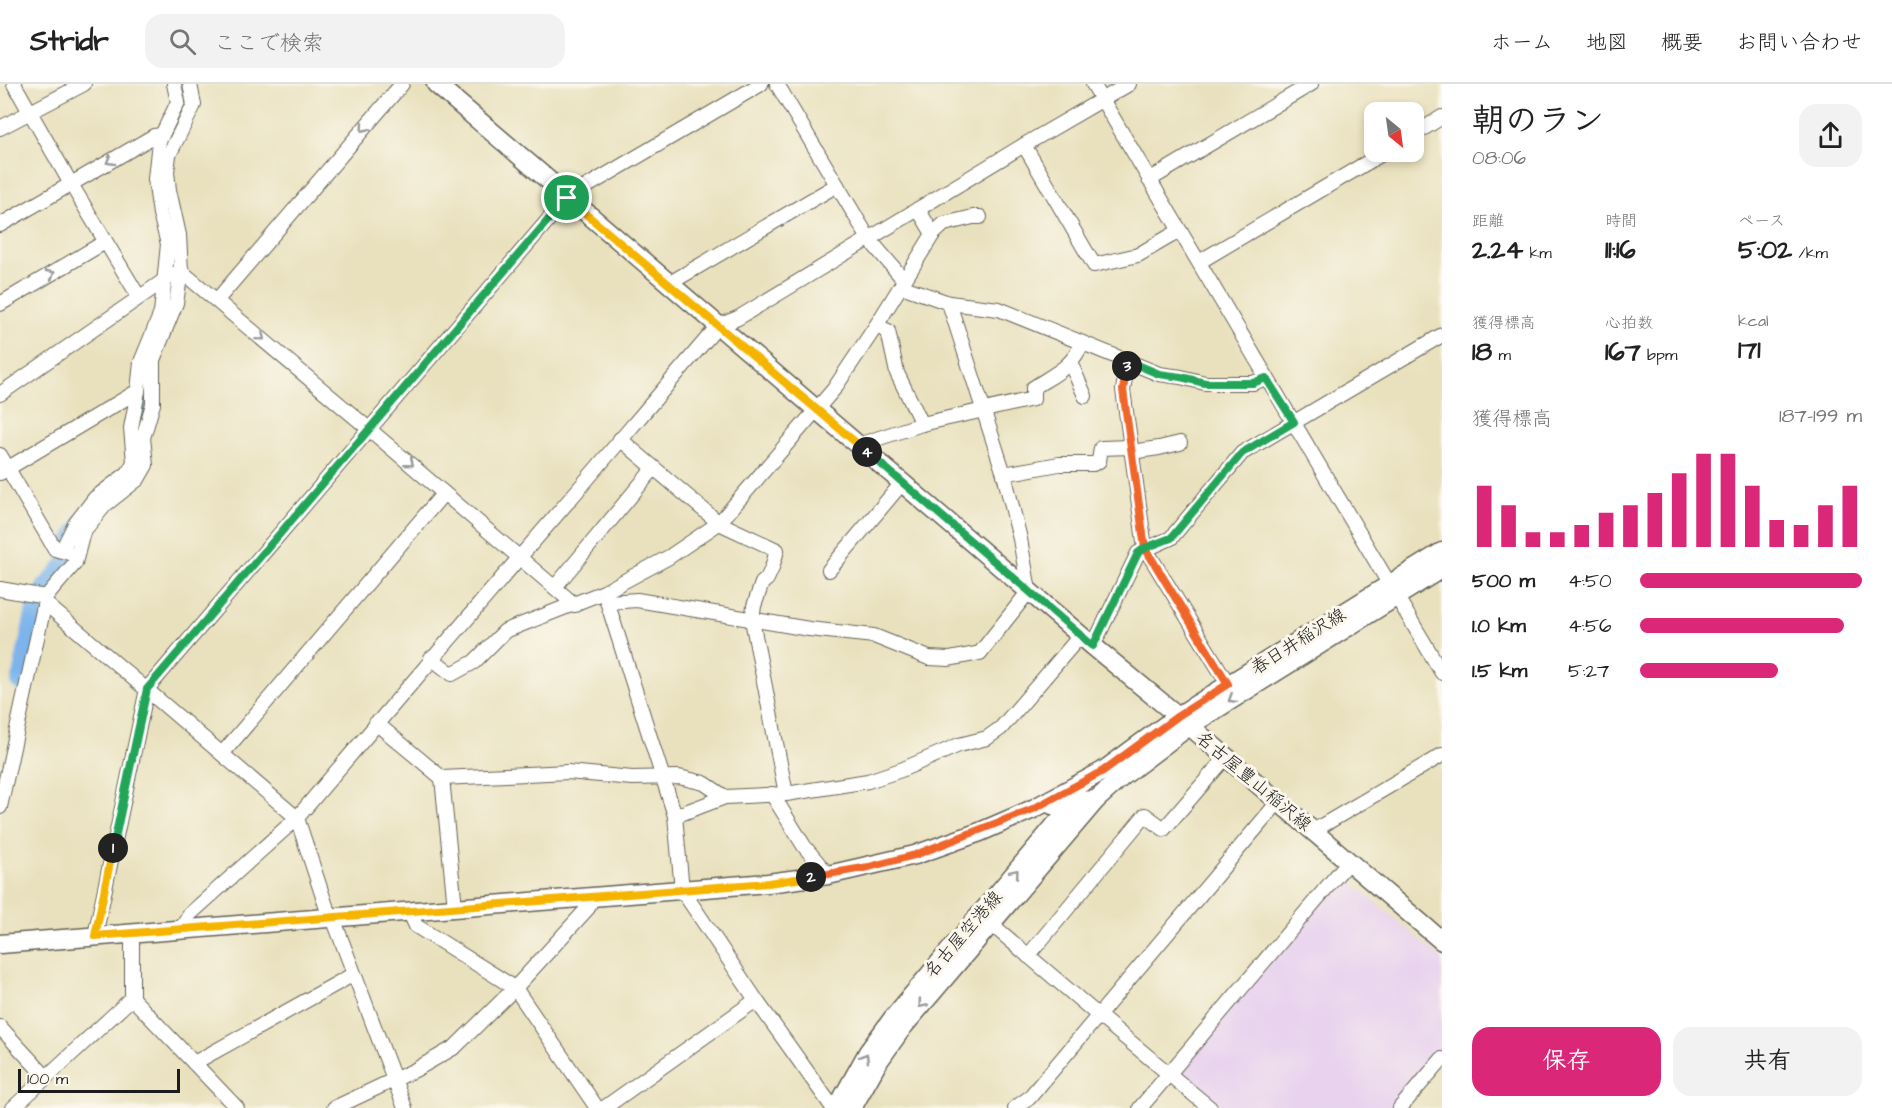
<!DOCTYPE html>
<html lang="ja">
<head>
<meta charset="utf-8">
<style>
	body { margin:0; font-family:"Architects Daughter","Klee One",sans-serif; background:#f2f2f2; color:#222; height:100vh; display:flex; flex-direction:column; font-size:22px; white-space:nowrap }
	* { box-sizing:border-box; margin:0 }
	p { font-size:20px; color:#767676 }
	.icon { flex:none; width:33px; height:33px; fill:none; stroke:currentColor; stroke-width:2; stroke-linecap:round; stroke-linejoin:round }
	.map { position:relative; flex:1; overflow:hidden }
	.sheet { display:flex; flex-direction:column; background:#fff; width:450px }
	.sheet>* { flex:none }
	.needle { width:39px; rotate:151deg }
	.tools { position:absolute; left:1364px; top:18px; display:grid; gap:12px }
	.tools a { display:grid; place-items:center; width:60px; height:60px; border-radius:12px; background:#fff; box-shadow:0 3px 9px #0003; font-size:30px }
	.scale { position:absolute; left:18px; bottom:15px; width:162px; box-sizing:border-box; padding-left:6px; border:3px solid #1c1c1c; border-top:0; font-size:16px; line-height:21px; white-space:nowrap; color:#1c1c1c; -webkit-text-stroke:4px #fbf7ec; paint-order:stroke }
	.pin { position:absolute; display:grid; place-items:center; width:51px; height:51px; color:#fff; margin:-26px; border:3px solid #fff; border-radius:50%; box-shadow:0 2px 6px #0007 }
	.km { position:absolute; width:30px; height:30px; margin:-15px; border-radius:50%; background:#222; color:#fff; font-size:16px; line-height:30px; text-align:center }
	.round { display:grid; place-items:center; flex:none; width:63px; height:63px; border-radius:18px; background:#f2f2f2 }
	.summary { display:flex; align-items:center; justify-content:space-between; height:102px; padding:0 30px }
	h1 { font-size:33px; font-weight:800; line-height:45px }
	.stats { display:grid; grid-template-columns:repeat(3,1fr); gap:9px; height:102px; padding:6px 30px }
	.stats div { display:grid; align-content:center }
	.stats b { font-size:26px; font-weight:800 }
	.stats small { font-size:16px; font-weight:400 }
	.stats p { font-size:16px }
	.chart { height:168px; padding:12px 30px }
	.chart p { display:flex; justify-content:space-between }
	.chart svg { width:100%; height:108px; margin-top:6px; stroke:#db2777; stroke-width:6 }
	.action { display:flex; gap:12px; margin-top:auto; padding:12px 30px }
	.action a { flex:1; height:69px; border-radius:18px; background:#db2777; color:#fff; font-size:24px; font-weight:800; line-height:69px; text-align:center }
	.action a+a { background:#f2f2f2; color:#222 }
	ul { padding:0 30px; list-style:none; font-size:20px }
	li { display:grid; grid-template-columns:96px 72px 1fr; align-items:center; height:45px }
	li i { height:15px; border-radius:8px; background:#db2777 }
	header { display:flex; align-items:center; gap:36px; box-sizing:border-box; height:84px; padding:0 30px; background:#fff; border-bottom:2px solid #e0e0e0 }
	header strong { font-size:28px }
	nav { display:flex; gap:33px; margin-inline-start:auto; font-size:21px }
	.search { width:420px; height:54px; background:#f2f2f2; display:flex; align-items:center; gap:15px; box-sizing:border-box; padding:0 21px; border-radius:18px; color:#767676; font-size:22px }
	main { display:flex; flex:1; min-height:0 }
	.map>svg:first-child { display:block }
	.built { fill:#e8d2ee }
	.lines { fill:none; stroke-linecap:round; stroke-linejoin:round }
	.river { stroke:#7bb4eb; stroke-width:20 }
	.minor-casing { stroke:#646155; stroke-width:16 }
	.major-casing { stroke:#646155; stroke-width:21 }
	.minor { stroke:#fff; stroke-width:14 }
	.major { stroke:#fff; stroke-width:18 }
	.oneway { stroke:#999 }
	.split-1-casing { stroke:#fff; stroke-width:12 }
	.split-2-casing { stroke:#fff; stroke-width:12 }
	.split-3-casing { stroke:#fff; stroke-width:12 }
	.split-4-casing { stroke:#fff; stroke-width:12 }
	.split-5-casing { stroke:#fff; stroke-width:12 }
	.split-1 { stroke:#22a559; stroke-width:8 }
	.split-2 { stroke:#f5b400; stroke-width:8 }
	.split-3 { stroke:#f0652b; stroke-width:8 }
	.split-4 { stroke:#22a559; stroke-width:8 }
	.split-5 { stroke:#f5b400; stroke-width:8 }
	.labels { text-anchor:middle; stroke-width:6; stroke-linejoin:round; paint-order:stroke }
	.street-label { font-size:18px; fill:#1c1c1c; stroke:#fbf7ec }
</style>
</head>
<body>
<header>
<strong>Stridr</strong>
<div class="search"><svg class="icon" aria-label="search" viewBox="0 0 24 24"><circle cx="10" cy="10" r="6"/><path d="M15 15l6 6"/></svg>ここで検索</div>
<nav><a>ホーム</a><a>地図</a><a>概要</a><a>お問い合わせ</a></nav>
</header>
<main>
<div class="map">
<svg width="1442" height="1024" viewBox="0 0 1442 1024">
	<rect width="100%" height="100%" fill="#fbf7ec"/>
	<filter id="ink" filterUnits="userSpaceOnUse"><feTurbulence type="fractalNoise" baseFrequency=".0167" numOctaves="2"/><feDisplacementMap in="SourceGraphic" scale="12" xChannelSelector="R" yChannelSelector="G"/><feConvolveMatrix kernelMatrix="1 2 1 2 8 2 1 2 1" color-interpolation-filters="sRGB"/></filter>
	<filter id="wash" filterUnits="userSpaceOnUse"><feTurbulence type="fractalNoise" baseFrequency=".008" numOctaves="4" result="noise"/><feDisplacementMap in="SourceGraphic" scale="24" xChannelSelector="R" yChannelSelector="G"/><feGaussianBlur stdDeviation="1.35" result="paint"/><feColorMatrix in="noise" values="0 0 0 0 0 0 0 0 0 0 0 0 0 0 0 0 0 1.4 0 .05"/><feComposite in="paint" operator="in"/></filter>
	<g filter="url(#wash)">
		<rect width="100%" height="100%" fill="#e9e1be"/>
		<polygon class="built" points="1344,791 1442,875 1442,964 1392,1024 1217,1024 1178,991 1177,987"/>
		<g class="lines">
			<g class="river">
				<polyline points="172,208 174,159 161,95 164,69 186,18 182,0"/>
				<polyline points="138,372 138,345 149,306 145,289"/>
				<polyline points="21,597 37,521 46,504 68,479 75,452 84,438"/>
			</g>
		</g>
	</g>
	<g filter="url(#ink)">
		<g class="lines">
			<g class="minor-casing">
				<g id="minor">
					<polyline points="14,0 71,100 139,213"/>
					<polyline points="777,0 869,155 904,196"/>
					<polyline points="1093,0 1442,589"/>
					<polyline points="0,44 84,0"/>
					<polyline points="1413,51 1442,33"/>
					<polyline points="1024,61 1094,181 1138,171 1179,147"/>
					<polyline points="1149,96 1311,0"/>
					<polyline points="918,125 933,150"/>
					<polyline points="0,141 154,52 162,51"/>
					<polyline points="1199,178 1385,68"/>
					<polyline points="670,199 837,101"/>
					<polyline points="901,202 949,219 999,225 1159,290 1181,293 1205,299 1253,299 1266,294"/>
					<polyline points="217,216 402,0"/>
					<polyline points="0,220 105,158"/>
					<polyline points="876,242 888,247 897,289 922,340"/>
					<polyline points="1128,277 1123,306 1145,464 1228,600"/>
					<polyline points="1071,280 1085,312"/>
					<polyline points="0,310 169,193 181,187 369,345 575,521"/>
					<polyline points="620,355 719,439 777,466 772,484 767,495 762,499 754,522 752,536 786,710"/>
					<path d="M858,361L922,340L1033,315V304C1054,290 1072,284 1082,259"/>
					<polyline points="1131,368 1159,364 1180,359"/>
					<polyline points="0,371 55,465 69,469"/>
					<polyline points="0,389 138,307"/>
					<polyline points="1004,390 1059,380 1093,380 1099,377 1101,364 1130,363"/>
					<polyline points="62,466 75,440 95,414 128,389 134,378 131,344 138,307 141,278 161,229 168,160 160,130 155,95 159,57 178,18 174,0"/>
					<polyline points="829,486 902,399"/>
					<polyline points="555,503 654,384"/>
					<polyline points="0,505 46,513"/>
					<polyline points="605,511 675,732"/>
					<polyline points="608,518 637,516 809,545 874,552 929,574 949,575 980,569 1029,507 1020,455 1004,390 949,219"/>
					<polyline points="45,519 297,734 190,830 181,845"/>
					<polyline points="1093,562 1138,469 1171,454 1242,369 1442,251"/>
					<polyline points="431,574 452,590 474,578 505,547 604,508 669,473 719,439 834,305 876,242 933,150 944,140 973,133 980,133"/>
					<polyline points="376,639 442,694 568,688 632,694 679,693 704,699 725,713"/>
					<polyline points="222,670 444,409"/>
					<polyline points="442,694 455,823"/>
					<polyline points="772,710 804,762 828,791"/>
					<polyline points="0,723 46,513 75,479 83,448 105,421 138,395 146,381 143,354 153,320 153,276 176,219 181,187 179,151 169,106 167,88 169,71 194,21 190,0"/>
					<polyline points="1313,747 1442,671"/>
					<polyline points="409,827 416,842 515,904 597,1024"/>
					<polyline points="990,839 1099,932 1210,1024"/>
					<polyline points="95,852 147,605 567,114 761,0"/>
					<polyline points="1028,872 1145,731 1164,745 1226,673"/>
					<polyline points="132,914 237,1024"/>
					<polyline points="0,943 46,993"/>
					<polyline points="194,979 354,890"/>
					<polyline points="13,1024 132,914 132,850"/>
					<polyline points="334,1024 415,986 455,963 515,904 588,824 592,814"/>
					<path d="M405,1024L333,834L326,822L297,734C370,647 445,561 519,474C586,398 651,319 718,242L738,234L1024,61L1129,0"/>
					<polyline points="604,1024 756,916"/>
					<polyline points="833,1024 756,916 682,806 675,732 725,713 786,710 868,697 901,686 959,661 987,654 1001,644 1081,551"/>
					<polyline points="1015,1024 1029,1014 1279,717"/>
					<polyline points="1140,1024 1349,777"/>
					<polyline points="1400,1024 1442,975"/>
				</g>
			</g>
			<g class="major-casing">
				<g id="major">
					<polyline points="436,0 1093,562 1178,632 1442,857"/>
					<polyline points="1052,721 1076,717 1096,716 1123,692 1189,642 1442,484"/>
					<polyline points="0,860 768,799 828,791 915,771 980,748 1033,725 1103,687 1178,632 1442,468"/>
					<polyline points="837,1024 868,968 893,934 1078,714"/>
					<polyline points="852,1024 878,978 902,944 1096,716"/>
				</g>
			</g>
			<use href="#minor" class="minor"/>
			<use href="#major" class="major"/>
		</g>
		<defs><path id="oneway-chevron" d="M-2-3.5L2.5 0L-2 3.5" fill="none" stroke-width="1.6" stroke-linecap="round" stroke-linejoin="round" transform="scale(1.5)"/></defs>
		<g class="oneway">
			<use href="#oneway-chevron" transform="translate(364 44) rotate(131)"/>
			<use href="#oneway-chevron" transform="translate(110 77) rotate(150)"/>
			<use href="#oneway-chevron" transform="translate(51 190) rotate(-30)"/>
			<use href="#oneway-chevron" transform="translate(261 253) rotate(40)"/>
			<use href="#oneway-chevron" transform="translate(410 379) rotate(40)"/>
			<use href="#oneway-chevron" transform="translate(1232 615) rotate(148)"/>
			<use href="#oneway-chevron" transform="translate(1015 789) rotate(-50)"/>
			<use href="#oneway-chevron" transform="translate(922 920) rotate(130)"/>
			<use href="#oneway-chevron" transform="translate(865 973) rotate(-58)"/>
		</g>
	</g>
	<g class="lines" filter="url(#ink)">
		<g class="split-1-casing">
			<polyline id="split-1" points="113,764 147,605 567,114"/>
		</g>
		<g class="split-2-casing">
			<polyline id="split-2" points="113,764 95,852 768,799 811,793"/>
		</g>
		<g class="split-3-casing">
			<polyline id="split-3" points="811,793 869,783 915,771 1033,725 1103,687 1178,632 1228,600 1145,464 1123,306 1127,282"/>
		</g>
		<g class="split-4-casing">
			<polyline id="split-4" points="867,368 1093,562 1138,469 1145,464 1171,454 1242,369 1294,338 1266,294 1253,299 1205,299 1181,293 1159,290 1128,277 1127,282"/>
		</g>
		<g class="split-5-casing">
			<polyline id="split-5" points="567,114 867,368"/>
		</g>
		<use href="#split-1" class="split-1"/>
		<use href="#split-2" class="split-2"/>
		<use href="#split-3" class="split-3"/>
		<use href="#split-4" class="split-4"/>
		<use href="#split-5" class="split-5"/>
	</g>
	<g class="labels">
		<g class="street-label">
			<text transform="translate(1298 557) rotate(-32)" y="6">春日井稲沢線</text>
			<text transform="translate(1254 697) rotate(40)" y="6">名古屋豊山稲沢線</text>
			<text transform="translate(963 850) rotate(-49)" y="6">名古屋空港線</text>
		</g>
	</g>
</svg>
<div class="tools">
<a><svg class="needle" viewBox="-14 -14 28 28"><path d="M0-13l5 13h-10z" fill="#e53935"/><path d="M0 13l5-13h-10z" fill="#767676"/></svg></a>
</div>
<div class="scale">100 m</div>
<div class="pin" style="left:567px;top:114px;background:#1e9e55"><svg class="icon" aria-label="arrive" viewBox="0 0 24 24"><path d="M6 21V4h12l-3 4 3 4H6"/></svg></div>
<b class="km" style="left:113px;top:764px">1</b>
<b class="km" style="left:811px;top:793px">2</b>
<b class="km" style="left:1127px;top:282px">3</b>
<b class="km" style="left:867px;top:368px">4</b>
</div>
<section class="sheet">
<div class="summary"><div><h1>朝のラン</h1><p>08:06</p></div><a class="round"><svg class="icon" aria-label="share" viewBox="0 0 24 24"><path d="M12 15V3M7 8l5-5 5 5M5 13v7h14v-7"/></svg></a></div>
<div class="stats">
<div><p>距離</p><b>2.24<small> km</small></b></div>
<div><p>時間</p><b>11:16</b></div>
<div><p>ペース</p><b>5:02<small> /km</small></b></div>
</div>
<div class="stats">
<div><p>獲得標高</p><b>18<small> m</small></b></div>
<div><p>心拍数</p><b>167<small> bpm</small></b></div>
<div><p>kcal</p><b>171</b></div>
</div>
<div class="chart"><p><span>獲得標高</span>187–199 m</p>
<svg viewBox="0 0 160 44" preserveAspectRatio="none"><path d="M5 44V19M15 44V27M25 44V38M35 44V38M45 44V35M55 44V30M65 44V27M75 44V22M85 44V14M95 44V6M105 44V6M115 44V19M125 44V33M135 44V35M145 44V27M155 44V19"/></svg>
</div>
<ul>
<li><b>500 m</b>4:50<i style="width:100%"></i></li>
<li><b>1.0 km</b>4:56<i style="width:92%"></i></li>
<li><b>1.5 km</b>5:27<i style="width:62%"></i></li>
</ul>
<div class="action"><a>保存</a><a>共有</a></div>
</section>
</main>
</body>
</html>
